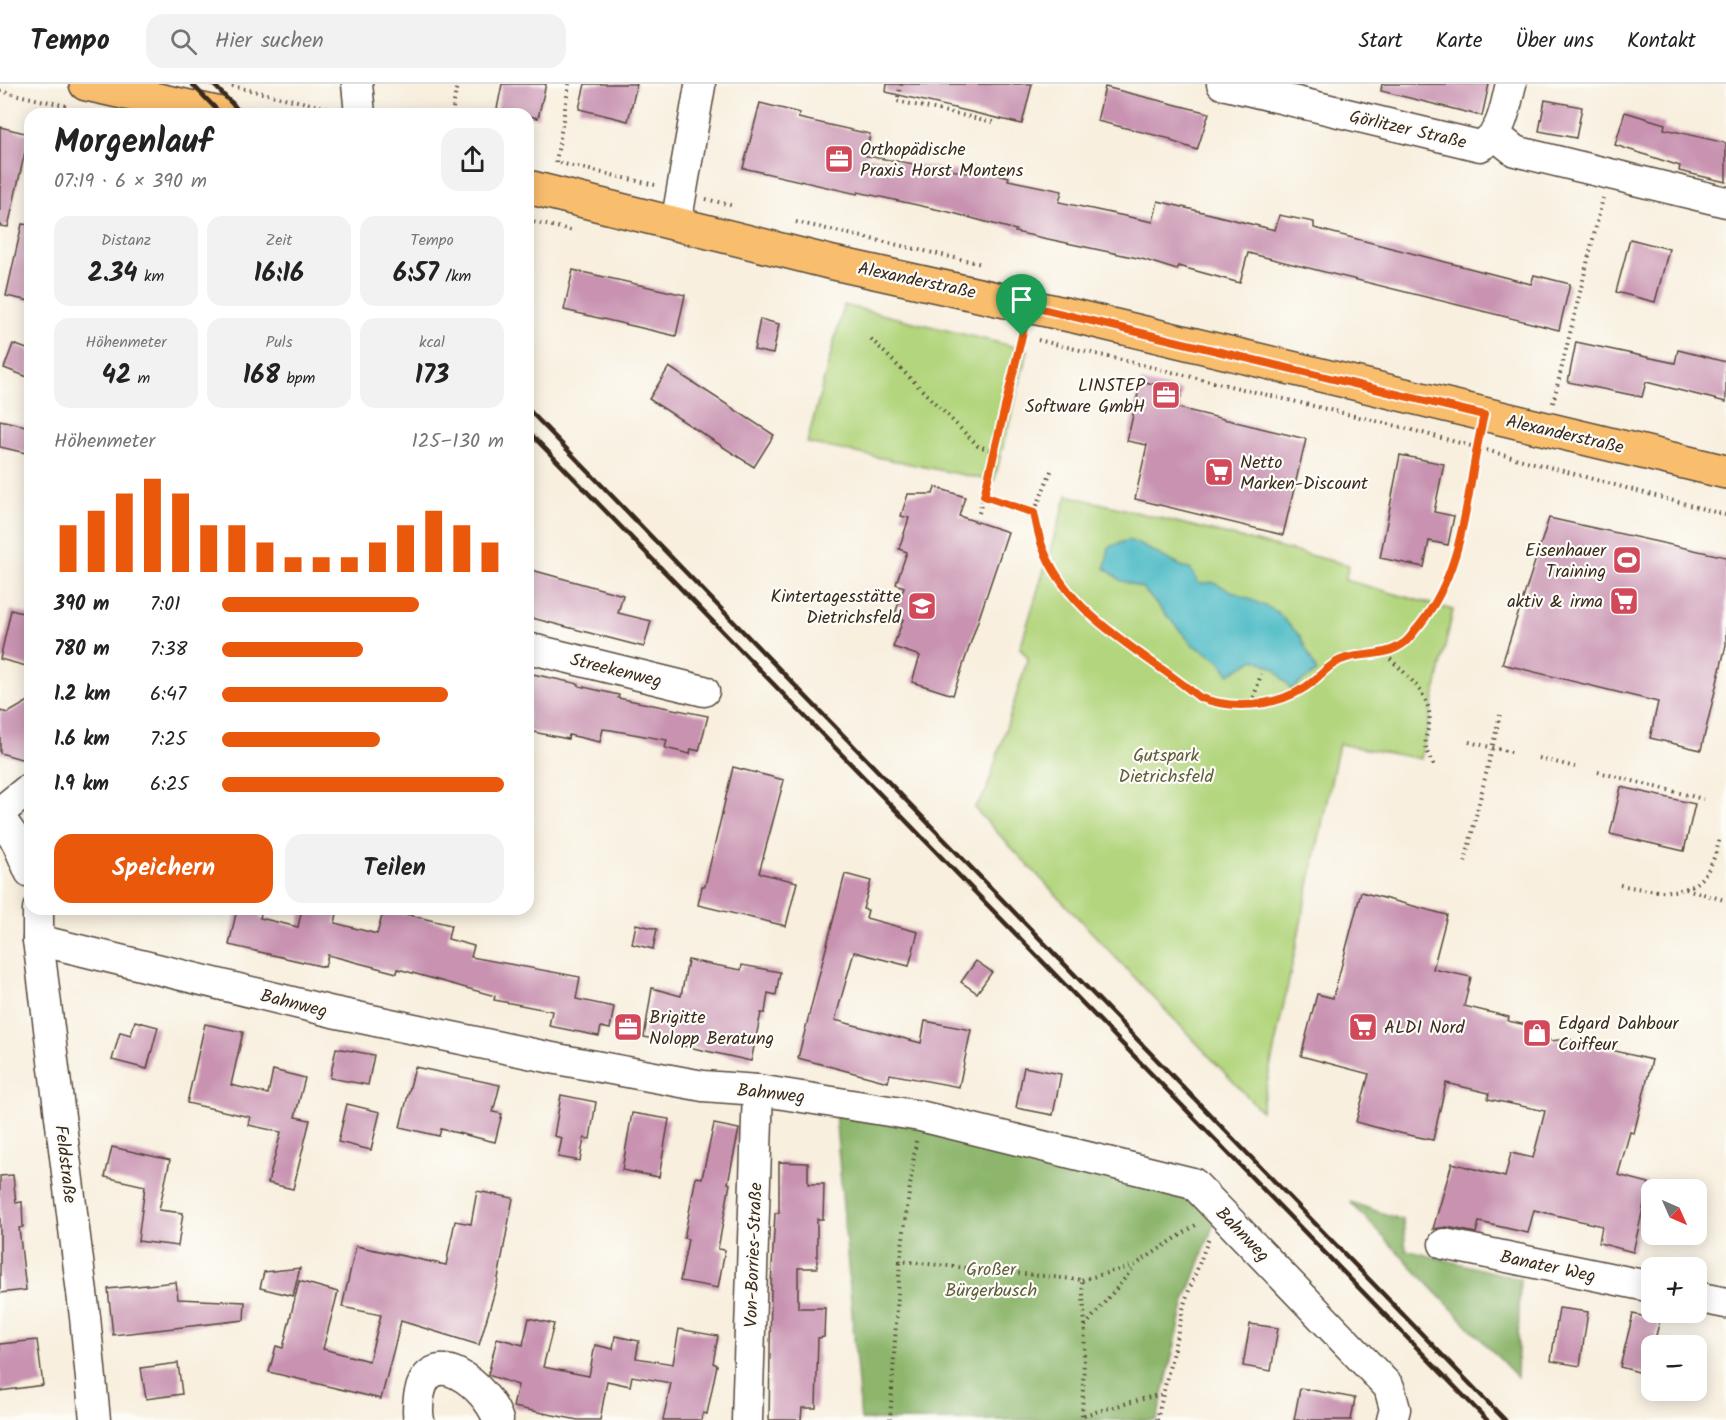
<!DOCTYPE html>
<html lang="de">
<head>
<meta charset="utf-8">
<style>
	body { margin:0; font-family:Kalam,sans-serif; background:#f2f2f2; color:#222; height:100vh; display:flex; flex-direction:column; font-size:22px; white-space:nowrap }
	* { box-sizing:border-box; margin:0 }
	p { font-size:20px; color:#767676 }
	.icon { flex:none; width:33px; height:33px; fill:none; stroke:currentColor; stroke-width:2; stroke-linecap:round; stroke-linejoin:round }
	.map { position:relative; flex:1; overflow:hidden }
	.panel { position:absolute; left:24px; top:24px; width:510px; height:807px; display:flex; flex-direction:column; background:#fff; border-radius:18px; box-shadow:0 3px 15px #0003 }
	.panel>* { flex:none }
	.needle { width:39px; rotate:135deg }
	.controls { position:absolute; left:1641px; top:1095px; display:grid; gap:12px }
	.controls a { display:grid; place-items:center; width:66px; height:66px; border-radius:12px; background:#fff; box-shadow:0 3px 15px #0003; font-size:30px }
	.pin { position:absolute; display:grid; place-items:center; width:51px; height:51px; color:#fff; margin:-62px -26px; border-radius:50% 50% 50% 0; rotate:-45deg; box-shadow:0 0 6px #0007 }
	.pin .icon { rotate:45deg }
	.round { display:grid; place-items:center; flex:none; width:63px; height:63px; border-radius:18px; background:#f2f2f2 }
	.headline { display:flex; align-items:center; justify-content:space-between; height:102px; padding:0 30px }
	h1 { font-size:33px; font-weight:600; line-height:45px }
	.stats { display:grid; grid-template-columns:repeat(3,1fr); gap:9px; height:102px; padding:6px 30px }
	.stats div { display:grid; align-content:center; border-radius:15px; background:#f2f2f2; text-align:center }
	.stats b { font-size:26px; font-weight:600 }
	.stats small { font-size:16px; font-weight:400 }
	.stats p { font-size:16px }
	.chart { height:168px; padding:12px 30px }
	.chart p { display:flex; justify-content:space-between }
	.chart svg { width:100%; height:108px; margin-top:6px; stroke:#ea580c; stroke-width:6 }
	.primary-button { display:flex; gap:12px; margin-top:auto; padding:12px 30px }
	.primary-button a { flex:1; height:69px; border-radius:18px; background:#ea580c; color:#fff; font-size:24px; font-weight:600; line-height:69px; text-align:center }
	.primary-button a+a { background:#f2f2f2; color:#222 }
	ul { padding:0 30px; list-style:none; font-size:20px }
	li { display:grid; grid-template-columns:96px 72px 1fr; align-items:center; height:45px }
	li i { height:15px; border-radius:8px; background:#ea580c }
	header { display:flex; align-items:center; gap:36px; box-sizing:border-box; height:84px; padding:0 30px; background:#fff; border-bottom:2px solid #e0e0e0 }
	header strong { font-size:28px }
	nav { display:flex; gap:33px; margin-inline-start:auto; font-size:21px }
	.search { width:420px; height:54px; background:#f2f2f2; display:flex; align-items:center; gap:15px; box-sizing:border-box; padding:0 21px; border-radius:18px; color:#767676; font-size:22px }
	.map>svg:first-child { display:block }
	.green { fill:#b2d57d; stroke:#76804e; stroke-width:1.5 }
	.forest { fill:#8db66c; stroke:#647045; stroke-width:1.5 }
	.water { fill:#4dbbc6; stroke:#447272; stroke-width:1.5 }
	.building { fill:#c892b0 }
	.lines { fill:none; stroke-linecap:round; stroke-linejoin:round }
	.minor-casing { stroke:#57483b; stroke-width:33 }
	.major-casing { stroke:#57483b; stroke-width:36 }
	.path { stroke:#57483b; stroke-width:4; stroke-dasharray:1.5 4.5; stroke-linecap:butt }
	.minor { stroke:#fff; stroke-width:30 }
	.major { stroke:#f9be6d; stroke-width:33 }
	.rail { stroke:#3b2a1e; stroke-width:4.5 }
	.route-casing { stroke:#fff; stroke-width:12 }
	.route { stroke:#ea580c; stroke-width:8 }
	.labels { text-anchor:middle; stroke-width:4.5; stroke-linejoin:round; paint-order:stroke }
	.street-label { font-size:18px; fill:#3b2a1e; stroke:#fdfcf7 }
	.poi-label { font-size:18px; fill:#3b2a1e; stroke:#fdfcf7; text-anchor:start }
	.park-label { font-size:18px; fill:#5f5d3a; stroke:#fdfcf7 }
</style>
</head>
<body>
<header>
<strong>Tempo</strong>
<div class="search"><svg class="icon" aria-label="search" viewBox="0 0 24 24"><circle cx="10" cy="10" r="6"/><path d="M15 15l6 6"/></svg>Hier suchen</div>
<nav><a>Start</a><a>Karte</a><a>Über uns</a><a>Kontakt</a></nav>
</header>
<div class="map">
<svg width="1726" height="1336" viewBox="0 0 1726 1336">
	<rect width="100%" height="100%" fill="#fdfcf7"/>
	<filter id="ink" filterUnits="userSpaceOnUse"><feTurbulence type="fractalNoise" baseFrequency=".0167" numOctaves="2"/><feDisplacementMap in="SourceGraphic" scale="12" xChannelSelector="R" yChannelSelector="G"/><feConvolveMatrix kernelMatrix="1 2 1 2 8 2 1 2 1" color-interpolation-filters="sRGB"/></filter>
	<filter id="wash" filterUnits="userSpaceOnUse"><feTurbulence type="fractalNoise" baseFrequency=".008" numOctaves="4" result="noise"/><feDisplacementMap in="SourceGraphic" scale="24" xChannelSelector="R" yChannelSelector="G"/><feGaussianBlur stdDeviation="1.35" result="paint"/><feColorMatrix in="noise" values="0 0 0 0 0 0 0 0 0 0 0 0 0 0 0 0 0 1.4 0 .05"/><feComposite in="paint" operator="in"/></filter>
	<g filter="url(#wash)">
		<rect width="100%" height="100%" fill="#f8efde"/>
		<g class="green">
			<polygon points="844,221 1028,266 994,397 807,359"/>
			<polygon points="1067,411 1349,481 1345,496 1453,526 1421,675 1339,660 1261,1027 974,724 986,708 1028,574 1020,564"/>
		</g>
		<g class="forest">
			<polygon points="834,1016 1193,1099 1219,1126 1185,1217 1157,1336 861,1336"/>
			<polygon points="1350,1118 1403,1136 1406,1166 1520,1195 1517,1293"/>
		</g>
		<path class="water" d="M1128,456C1151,464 1169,478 1191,486L1199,500L1212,498L1276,527L1300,552L1317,588L1291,605L1274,584L1255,575L1229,590L1219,576L1193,561L1142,504L1120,496L1105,484L1109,463Z"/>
		<g id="blocks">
			<g class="building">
				<polygon points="502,0 546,0 538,34 497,25"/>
				<polygon points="585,0 637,0 628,37 579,25"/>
				<polygon points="887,0 1032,0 1022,40 886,8"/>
				<polygon points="1382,0 1489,0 1482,32 1381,7"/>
				<polygon points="1105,3 1209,29 1197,66 1171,57 1171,55 1097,37"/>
				<polygon points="1545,16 1582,23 1576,54 1539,47"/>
				<polygon points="760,19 800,29 798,34 870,50 866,72 968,89 970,82 1009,93 1008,96 1062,107 1059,118 1153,138 1158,117 1275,146 1279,131 1314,138 1314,144 1531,200 1534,191 1570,200 1559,246 1248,169 1240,199 1178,182 1177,186 1142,175 1015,148 1016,146 949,128 858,108 857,110 743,84"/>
				<polygon points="1625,28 1665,40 1664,45 1726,59 1726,98 1679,87 1680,82 1615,61"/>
				<polygon points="0,43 29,50 8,143 0,142"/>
				<polygon points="22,140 30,141 30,217 6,212"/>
				<polygon points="1630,155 1669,165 1655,218 1616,208"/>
				<polygon points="573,186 685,211 676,252 564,226"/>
				<polygon points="760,235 779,240 773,270 754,266"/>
				<polygon points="1576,258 1675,279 1678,266 1726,278 1726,318 1646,298 1642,313 1568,298"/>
				<polygon points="13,260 30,266 30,294 4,284"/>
				<polygon points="669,283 774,351 754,383 649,315"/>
				<polygon points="1141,297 1182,307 1178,324 1306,355 1283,451 1135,415 1147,361 1127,357"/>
				<polygon points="0,336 30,343 30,370 0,363"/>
				<polygon points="1400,371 1444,380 1434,428 1454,432 1448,461 1429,457 1424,483 1380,474"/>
				<polygon points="935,403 965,413 959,432 1008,448 953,611 912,598 920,572 893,563 903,536 894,533 904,503 896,500 907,468 899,465 909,434 901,432 908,410 933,410"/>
				<polygon points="1549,434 1726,473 1726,561 1701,666 1650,654 1658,618 1502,580"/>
				<polygon points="528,485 623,511 618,529 651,537 644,563 528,533"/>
				<polygon points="11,526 30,531 30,583 0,575"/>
				<polygon points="528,589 579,600 579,602 619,611 618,614 708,632 699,667 691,665 690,670 665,664 667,656 611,646 603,645 600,658 569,651 568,655 528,647"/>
				<polygon points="30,616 30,670 21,675 0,669 0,627 8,629"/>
				<polygon points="733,683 784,696 759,789 797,798 786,842 698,821 702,802 705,802"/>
				<polygon points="1621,703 1695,720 1684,767 1610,750"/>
				<polygon points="845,790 871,797 863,825 868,826 866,834 918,848 909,882 854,868 835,936 921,959 925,937 971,946 959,1003 890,990 888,998 798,974"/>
				<polygon points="1361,808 1447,831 1433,885 1471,893 1464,922 1509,933 1508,937 1540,944 1551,957 1567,955 1652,976 1634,1049 1630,1048 1618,1091 1649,1099 1633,1168 1599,1159 1602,1142 1534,1126 1528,1149 1479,1138 1476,1149 1447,1143 1433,1145 1452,1079 1505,1093 1511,1069 1533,1074 1545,1027 1488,1015 1489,1009 1446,999 1433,1056 1390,1047 1356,1038 1369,990 1301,972 1317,910 1333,914"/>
				<polygon points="237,825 262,825 260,834 298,843 302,825 316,825 337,830 335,839 377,850 384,825 451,841 448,855 474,862 471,873 580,893 576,915 614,923 610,945 601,943 599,952 549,942 552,927 494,916 495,912 398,885 397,889 328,871 325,883 229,861"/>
				<polygon points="636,840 657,845 653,865 632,860"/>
				<polygon points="688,876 741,886 742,881 780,888 776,911 768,909 765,929 761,929 751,977 644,953 652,904 681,912"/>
				<polygon points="976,877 992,888 977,909 961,898"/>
				<polygon points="135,937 158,943 147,985 112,976 120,948 131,951"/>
				<polygon points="205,940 243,948 231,1001 268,1010 273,986 305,994 295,1033 310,1036 293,1105 268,1099 281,1048 248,1041 250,1033 187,1019"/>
				<polygon points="336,964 374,971 368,1001 330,994"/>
				<polygon points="415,983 500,1001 493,1028 502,1030 495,1058 441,1045 439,1052 400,1043"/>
				<polygon points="1024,983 1061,990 1053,1031 1016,1024"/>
				<polygon points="561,1011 596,1018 590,1055 584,1054 580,1077 558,1073 562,1054 554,1052"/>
				<polygon points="347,1020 380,1028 371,1066 338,1058"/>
				<polygon points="632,1029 669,1035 659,1093 622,1086"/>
				<polygon points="714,1040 739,1045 728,1099 730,1100 718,1165 725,1166 718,1204 680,1197 688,1155 684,1154 696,1093 702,1094"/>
				<polygon points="112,1063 170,1076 159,1126 183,1129 178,1162 138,1157 145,1102 105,1093"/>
				<polygon points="779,1078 808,1079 808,1100 824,1100 823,1135 817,1135 817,1184 798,1184 798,1224 825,1224 824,1253 818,1254 816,1324 802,1324 801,1336 769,1336 771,1201 775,1129 779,1129"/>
				<polygon points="13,1091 16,1119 22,1118 23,1143 19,1144 26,1206 0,1209 0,1092"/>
				<polygon points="477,1107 513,1114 497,1200 479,1261 401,1237 381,1315 269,1288 276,1262 283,1264 299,1197 338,1208 323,1265 369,1277 381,1231 342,1223 356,1162 446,1181 455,1137 471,1140"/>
				<polygon points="300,1184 293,1212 260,1204 264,1188"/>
				<polygon points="176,1198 178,1215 245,1218 244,1236 113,1251 108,1205"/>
				<polygon points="1559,1224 1588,1228 1580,1282 1551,1277"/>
				<polygon points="1633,1230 1660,1236 1646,1290 1620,1283"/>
				<polygon points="529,1234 554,1240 543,1283 589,1292 595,1261 613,1265 615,1252 639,1257 636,1274 673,1280 679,1245 718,1252 713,1279 717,1281 707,1330 703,1329 701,1336 663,1336 671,1299 632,1292 630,1302 607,1297 600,1336 578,1336 513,1323 518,1301 488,1291 497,1254 523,1261"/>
				<polygon points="1250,1240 1278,1244 1271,1287 1243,1282"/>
				<polygon points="37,1256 43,1301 0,1307 0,1260"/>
				<polygon points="178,1279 182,1310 146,1315 141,1284"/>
				<polygon points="1300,1304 1355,1314 1351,1336 1294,1336"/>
			</g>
		</g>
	</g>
	<g filter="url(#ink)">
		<use href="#blocks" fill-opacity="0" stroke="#57483b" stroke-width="1.5"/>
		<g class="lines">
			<g class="minor-casing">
				<g id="minor">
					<polyline points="357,0 360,30"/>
					<path d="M1222,0L1480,62C1503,51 1505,22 1511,0"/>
					<polyline points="1495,51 1515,67 1726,118"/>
					<polyline points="676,140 700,2"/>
					<polyline points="528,564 704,607"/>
					<polyline points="0,728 30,704"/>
					<polyline points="0,734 17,758 30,788"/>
					<polyline points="38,825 38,856 85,1233 95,1336"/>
					<polyline points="38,856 333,928 557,975 703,1002 758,1006 920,1032 1193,1099 1389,1303 1395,1325 1392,1336"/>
					<polyline points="1444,1160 1652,1203"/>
					<polyline points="1696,1213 1726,1219"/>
					<path d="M419,1336C417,1328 418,1321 419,1313C429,1255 488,1303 498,1336"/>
					<polyline points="747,1336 758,1006"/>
				</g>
			</g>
			<g class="major-casing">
				<g id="major">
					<polyline points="86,0 221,30"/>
					<polyline points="528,103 829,178 1078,233 1726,388"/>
				</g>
			</g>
			<g class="path">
				<polyline points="901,0 897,17 993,38"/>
				<polyline points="232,2 332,25"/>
				<polyline points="0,7 67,22"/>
				<polyline points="452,30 457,0"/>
				<polyline points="556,78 569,0"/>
				<polyline points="560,79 655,101"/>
				<polyline points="706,115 734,122"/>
				<polyline points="528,137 575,147"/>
				<polyline points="796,138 982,180"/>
				<polyline points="871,255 978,362 994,367"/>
				<polyline points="1038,256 1397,342 1726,431"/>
				<polyline points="1553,319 1603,114"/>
				<path d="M1051,387L1034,429L1044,468L1054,488L1092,533L1199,613C1230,626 1278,624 1306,603C1318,594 1328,579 1343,573C1355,569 1371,572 1384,569C1399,584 1422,602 1428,623C1435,647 1415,654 1434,681"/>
				<polyline points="984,412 1034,429"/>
				<polyline points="979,429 1022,248"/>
				<path d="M1384,569C1460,531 1462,436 1476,362"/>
				<polyline points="1252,619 1261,590"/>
				<polyline points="1469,658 1515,669"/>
				<polyline points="1539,674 1575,683"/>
				<polyline points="1598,688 1703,715"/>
				<polyline points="1465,778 1500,631"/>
				<path d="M1620,801C1673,811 1706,817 1720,753"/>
				<polyline points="1686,805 1724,816"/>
				<polyline points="916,1057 900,1177 1082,1196 1085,1242 1082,1336"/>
				<polyline points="1082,1196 1135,1181 1196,1141"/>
				<polyline points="1085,1242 1135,1182"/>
				<polyline points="1084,1331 1161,1310"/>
				<polyline points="890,1336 900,1177"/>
				<polyline points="1157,1336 1185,1217 1209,1154"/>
			</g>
			<use href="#minor" class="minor"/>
			<use href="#major" class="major"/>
			<g class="rail">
				<polyline points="192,0 221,30"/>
				<polyline points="213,0 242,30"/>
				<polyline points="528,325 1505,1336"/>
				<polyline points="528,347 1487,1336"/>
			</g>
		</g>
	</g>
	<g class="lines" filter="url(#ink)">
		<g class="route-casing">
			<path id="route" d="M1029,222L1484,331C1466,402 1468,482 1419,542C1414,547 1410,555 1404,559C1380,577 1354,565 1332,581C1322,588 1314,598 1304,604C1274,623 1231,626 1199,613C1146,569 1073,535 1045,469C1039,457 1037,442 1034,429L984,412Z"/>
		</g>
		<use href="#route" class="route"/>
	</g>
	<defs>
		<g id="office-square" transform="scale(1.5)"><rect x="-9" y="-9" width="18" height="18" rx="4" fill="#d1495b" stroke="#fdfcf7"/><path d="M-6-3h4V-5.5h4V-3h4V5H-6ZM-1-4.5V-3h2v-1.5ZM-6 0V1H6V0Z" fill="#fff"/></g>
		<g id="supermarket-square" transform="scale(1.5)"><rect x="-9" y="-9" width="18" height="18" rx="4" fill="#d1495b" stroke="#fdfcf7"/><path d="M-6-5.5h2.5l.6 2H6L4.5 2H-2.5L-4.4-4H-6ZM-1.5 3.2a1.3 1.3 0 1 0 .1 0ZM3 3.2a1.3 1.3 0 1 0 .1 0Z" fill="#fff"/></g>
		<g id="stadium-square" transform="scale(1.5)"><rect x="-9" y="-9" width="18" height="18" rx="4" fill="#d1495b" stroke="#fdfcf7"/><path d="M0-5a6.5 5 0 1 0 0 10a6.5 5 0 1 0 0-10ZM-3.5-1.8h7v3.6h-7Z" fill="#fff"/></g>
		<g id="school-square" transform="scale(1.5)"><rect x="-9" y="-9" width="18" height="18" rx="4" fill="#d1495b" stroke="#fdfcf7"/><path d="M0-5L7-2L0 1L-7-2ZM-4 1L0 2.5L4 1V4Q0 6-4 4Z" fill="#fff"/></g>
		<g id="shop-square" transform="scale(1.5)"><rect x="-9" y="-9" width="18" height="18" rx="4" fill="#d1495b" stroke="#fdfcf7"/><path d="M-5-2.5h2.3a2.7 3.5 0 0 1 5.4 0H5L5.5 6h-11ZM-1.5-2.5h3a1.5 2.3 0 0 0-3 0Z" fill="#fff"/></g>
	</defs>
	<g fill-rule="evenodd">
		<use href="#office-square" x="839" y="75"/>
		<use href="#office-square" x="1166" y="311"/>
		<use href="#supermarket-square" x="1219" y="388"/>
		<use href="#stadium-square" x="1627" y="476"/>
		<use href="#supermarket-square" x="1624" y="517"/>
		<use href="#school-square" x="922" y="522"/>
		<use href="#office-square" x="628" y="943"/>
		<use href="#supermarket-square" x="1363" y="943"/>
		<use href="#shop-square" x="1537" y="949"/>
	</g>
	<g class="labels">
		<g class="street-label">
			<text transform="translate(1408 45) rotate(13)" y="6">Görlitzer Straße</text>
			<text transform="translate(917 196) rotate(12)" y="6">Alexanderstraße</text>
			<text transform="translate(1565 350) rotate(13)" y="6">Alexanderstraße</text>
			<text transform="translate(616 586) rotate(14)" y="6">Streekenweg</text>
			<text transform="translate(294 919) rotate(14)" y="6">Bahnweg</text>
			<text transform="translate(771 1009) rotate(6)" y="6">Bahnweg</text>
			<text transform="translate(66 1080) rotate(83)" y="6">Feldstraße</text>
			<text transform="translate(1243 1150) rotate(46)" y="6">Bahnweg</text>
			<text transform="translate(753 1171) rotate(-88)" y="6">Von-Borries-Straße</text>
			<text transform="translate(1548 1182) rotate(12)" y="6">Banater Weg</text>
		</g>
		<g class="poi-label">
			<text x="860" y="71">Orthopädische<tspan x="860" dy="21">Praxis Horst Montens</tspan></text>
			<text x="1145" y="307" text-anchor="end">LINSTEP<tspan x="1145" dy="21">Software GmbH</tspan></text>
			<text x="1240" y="384">Netto<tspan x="1240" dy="21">Marken-Discount</tspan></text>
			<text x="1606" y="472" text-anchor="end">Eisenhauer<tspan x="1606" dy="21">Training</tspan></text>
			<text x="901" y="518" text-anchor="end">Kintertagesstätte<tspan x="901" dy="21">Dietrichsfeld</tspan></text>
			<text x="1603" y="523" text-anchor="end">aktiv &amp; irma</text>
			<text x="649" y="939">Brigitte<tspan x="649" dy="21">Nolopp Beratung</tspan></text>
			<text x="1558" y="945">Edgard Dahbour<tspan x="1558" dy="21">Coiffeur</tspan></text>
			<text x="1384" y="949">ALDI Nord</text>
		</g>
		<g class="park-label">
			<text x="1166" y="677">Gutspark<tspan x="1166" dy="21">Dietrichsfeld</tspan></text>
			<text x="991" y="1191">Großer<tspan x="991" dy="21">Bürgerbusch</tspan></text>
		</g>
	</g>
</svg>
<div class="controls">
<a><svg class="needle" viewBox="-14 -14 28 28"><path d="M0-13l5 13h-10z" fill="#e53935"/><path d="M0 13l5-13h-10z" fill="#767676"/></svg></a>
<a>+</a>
<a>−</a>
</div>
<div class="pin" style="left:1022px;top:252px;background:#1e9e55"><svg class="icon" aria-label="arrive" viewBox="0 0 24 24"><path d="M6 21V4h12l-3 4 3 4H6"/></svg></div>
<section class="panel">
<div class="headline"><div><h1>Morgenlauf</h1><p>07:19 · 6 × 390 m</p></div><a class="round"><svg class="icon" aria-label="share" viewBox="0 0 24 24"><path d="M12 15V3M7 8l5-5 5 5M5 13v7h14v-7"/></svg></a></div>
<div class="stats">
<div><p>Distanz</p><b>2.34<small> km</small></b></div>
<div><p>Zeit</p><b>16:16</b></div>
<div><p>Tempo</p><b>6:57<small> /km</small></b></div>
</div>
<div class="stats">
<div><p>Höhenmeter</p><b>42<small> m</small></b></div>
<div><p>Puls</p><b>168<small> bpm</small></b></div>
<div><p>kcal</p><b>173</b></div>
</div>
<div class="chart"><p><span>Höhenmeter</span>125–130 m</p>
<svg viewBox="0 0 160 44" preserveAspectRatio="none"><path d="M5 44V25M15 44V19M25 44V12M35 44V6M45 44V12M55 44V25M65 44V25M75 44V32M85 44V38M95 44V38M105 44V38M115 44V32M125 44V25M135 44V19M145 44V25M155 44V32"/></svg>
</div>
<ul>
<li><b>390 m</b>7:01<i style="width:70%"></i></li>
<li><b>780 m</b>7:38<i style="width:50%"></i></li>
<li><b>1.2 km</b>6:47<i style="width:80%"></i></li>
<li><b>1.6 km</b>7:25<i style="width:56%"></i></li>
<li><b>1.9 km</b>6:25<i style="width:100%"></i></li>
</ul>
<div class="primary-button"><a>Speichern</a><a>Teilen</a></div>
</section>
</div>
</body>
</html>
